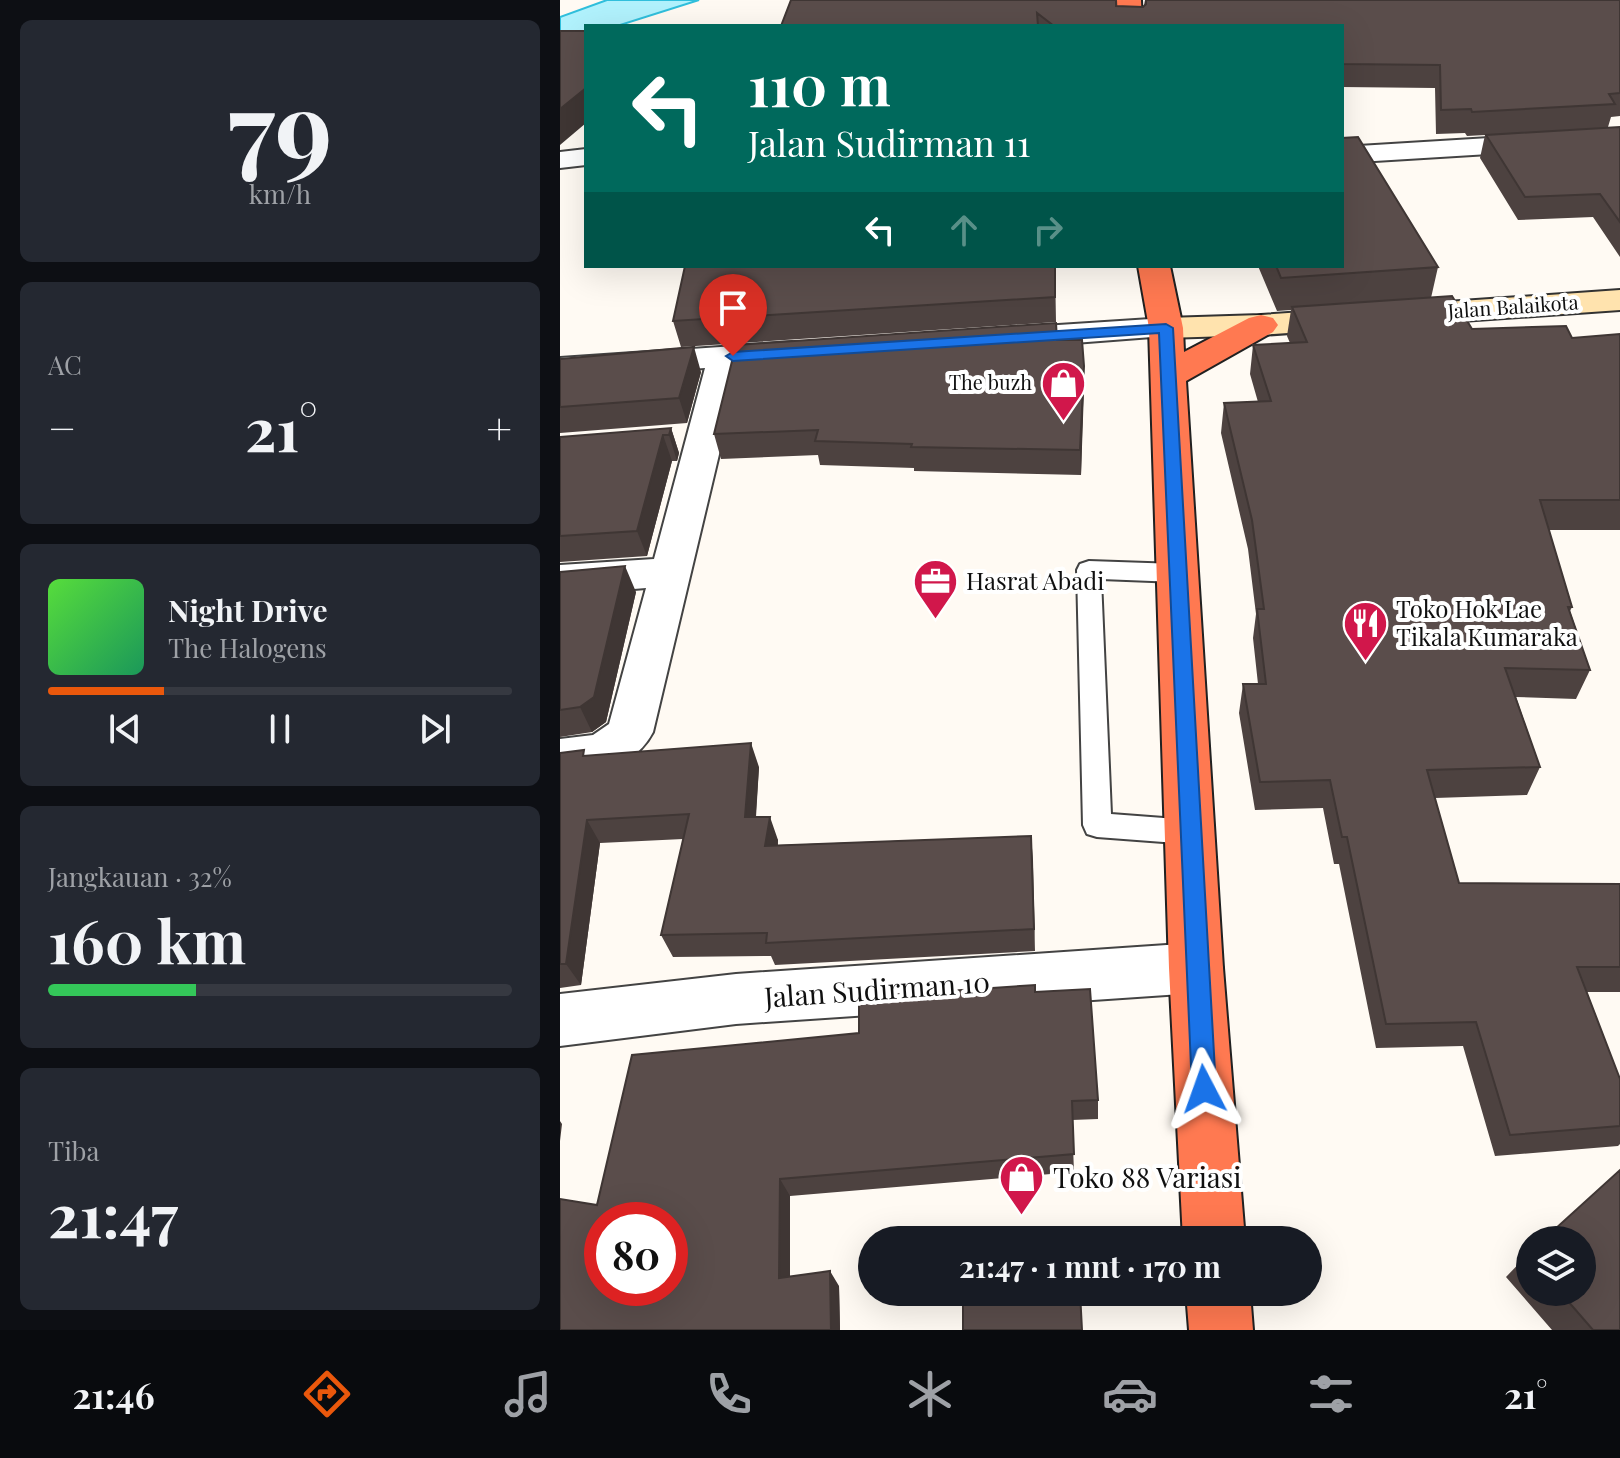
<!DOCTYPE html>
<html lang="id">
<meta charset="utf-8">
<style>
:root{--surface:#171b24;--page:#242831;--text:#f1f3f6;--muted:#9ea1a6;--line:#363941;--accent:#ea580c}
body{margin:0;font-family:"Playfair Display",serif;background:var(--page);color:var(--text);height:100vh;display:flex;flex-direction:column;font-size:30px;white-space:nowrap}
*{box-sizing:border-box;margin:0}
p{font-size:26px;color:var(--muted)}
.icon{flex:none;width:44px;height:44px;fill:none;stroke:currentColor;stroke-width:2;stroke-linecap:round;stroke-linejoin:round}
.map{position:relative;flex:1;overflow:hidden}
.details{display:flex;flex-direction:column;gap:20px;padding:20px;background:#0d0f14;width:560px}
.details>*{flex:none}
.banner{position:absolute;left:24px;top:24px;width:760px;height:244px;border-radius:0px;box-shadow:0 8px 32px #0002;background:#00695c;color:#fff;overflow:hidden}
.tools{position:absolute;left:956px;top:1226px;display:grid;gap:16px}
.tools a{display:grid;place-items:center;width:80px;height:80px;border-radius:50%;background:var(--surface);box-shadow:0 8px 32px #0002;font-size:40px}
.speed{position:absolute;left:24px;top:1202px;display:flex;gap:16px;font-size:40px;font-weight:700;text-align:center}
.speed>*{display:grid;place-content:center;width:104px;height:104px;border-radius:50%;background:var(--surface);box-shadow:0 8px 32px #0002;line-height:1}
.speed .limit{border:12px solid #d22;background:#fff;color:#111}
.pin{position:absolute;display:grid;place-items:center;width:68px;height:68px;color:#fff;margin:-82px -34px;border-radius:50% 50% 50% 0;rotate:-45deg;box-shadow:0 0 8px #0007}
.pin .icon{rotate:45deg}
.me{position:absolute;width:88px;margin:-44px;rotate:356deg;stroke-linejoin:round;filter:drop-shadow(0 0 6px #0008)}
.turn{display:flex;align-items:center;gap:28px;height:168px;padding:0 32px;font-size:36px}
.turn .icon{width:104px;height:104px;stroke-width:2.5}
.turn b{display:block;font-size:56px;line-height:68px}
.lanes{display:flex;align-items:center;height:76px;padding:0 32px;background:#0003;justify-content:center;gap:40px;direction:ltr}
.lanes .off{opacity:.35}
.big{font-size:60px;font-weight:700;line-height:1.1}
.details .widget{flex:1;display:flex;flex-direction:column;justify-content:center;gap:12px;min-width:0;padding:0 28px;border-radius:12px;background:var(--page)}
.details .dial{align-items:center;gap:0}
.dial b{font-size:104px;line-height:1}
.song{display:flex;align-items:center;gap:24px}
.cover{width:96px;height:96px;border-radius:12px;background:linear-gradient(135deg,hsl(110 70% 55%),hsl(150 70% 35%))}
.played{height:8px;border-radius:4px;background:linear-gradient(90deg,var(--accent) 25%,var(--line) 25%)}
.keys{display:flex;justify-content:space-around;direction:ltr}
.heat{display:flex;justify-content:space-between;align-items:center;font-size:44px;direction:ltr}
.charge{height:12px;border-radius:6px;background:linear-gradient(90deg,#34c759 32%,var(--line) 0)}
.trip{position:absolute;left:298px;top:1226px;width:464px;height:80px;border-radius:40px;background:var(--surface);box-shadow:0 8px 32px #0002;font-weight:700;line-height:80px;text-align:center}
.menu{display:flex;height:128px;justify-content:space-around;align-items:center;background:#090b0e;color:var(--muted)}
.menu .icon{width:56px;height:56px}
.menu .on{color:var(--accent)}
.menu b{font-size:36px;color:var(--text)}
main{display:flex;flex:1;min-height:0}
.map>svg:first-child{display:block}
.water{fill:#b1f2fd;stroke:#30bfdc;stroke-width:2}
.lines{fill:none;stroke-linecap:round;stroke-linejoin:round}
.lane-casing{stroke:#434343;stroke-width:4}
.street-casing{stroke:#434343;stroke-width:4}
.secondary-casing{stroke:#323232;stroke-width:4}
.highway-casing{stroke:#212121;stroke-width:4}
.lane{fill:#fff;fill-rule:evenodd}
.street{fill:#fff;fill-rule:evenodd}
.secondary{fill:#ffe3ae;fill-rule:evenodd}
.highway{fill:#ff7951;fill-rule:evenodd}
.wall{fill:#4d4240}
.shaded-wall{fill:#3f3634}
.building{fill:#5a4d4b;stroke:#3f3634;stroke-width:2;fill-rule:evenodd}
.route{fill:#1a73e8;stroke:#114b97;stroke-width:2}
.labels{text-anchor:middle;stroke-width:8;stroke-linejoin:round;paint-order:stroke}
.far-street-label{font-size:20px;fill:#101010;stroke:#fff}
.far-poi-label{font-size:20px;fill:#101010;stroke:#fff;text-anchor:end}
.poi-label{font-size:24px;fill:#101010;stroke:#fff;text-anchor:start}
.near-street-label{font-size:28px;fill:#101010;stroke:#fff}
.near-poi-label{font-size:28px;fill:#101010;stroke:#fff;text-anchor:start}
</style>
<main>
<section class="details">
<div class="widget dial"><b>79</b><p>km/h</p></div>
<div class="widget"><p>AC</p>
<div class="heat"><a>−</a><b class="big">21°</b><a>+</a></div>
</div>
<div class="widget">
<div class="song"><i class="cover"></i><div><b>Night Drive</b><p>The Halogens</p></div></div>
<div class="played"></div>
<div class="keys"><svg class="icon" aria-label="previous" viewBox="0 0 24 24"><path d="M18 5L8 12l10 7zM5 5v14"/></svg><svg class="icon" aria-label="pause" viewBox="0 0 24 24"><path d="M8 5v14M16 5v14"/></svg><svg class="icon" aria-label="next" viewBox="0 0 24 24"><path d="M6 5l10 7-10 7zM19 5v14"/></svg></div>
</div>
<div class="widget"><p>Jangkauan · 32%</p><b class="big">160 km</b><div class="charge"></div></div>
<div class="widget"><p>Tiba</p><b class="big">21:47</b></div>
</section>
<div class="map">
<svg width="1060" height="1330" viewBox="0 0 1060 1330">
<rect width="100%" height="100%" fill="#fffaf3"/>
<path class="water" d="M 47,0 L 139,0 L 57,26 L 26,26 L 26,36 L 0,44 L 0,17 Z"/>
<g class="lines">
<defs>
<path id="lane" d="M 529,561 L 617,564 L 626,567 L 629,573 L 626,579 L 617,582 L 541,579 L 551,814 L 630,820 L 640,823 L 645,832 L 640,841 L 630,844 L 537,837 L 527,834 L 523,825 L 517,570 L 520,564 Z"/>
<path id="street" d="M 1060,130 L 1060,146 L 782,163 L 782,147 Z
M 26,149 L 26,165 L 0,168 L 0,152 Z
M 606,318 L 618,321 L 623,328 L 618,335 L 436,349 L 424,346 L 419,339 L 424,332 L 436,329 Z
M 232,342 L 244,345 L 249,352 L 244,359 L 180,366 L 93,732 C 75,767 37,774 0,777 L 0,739 L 33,735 L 49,724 L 86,588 L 0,595 L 0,565 L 94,559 L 145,368 L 0,378 L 0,358 Z
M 636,943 L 655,951 L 663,968 L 655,985 L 636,993 L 176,1024 L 0,1046 L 0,994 L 176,974 Z"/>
<path id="secondary" d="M 1060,290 L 1060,310 L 701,335 L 606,338 L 594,335 L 589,328 L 594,321 L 606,318 L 701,315 Z"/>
<path id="highway" d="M 557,0 L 581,0 L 582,26 L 558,26 Z
M 578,266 L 610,266 L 623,328 L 624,352 L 689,318 L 701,315 L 713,318 L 718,325 L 713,332 L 626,381 L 663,968 L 685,1240 L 623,1240 L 609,968 L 589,328 Z
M 626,1292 L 690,1292 L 693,1330 L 629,1330 Z"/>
</defs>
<use href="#lane" class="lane-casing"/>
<use href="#street" class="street-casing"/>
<use href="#secondary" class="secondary-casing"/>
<use href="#highway" class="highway-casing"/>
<use href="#lane" class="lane"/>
<use href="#street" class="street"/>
<use href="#secondary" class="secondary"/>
<use href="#highway" class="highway"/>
</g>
<path class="wall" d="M 585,0 L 1060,0 L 1060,116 L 1051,117 L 1048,127 L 1060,127 L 1060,257 L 1033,217 L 958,220 L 920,158 L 925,135 L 907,136 L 905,133 L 876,134 L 875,88 L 782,87 L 782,26 L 221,26 L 556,6 L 583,7 L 584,5 Z
M 495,266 L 496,322 L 121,347 L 113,321 Z
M 698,266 L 878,267 L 871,298 L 912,329 L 1012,338 L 1060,334 L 1060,530 L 988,530 L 1012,607 L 1010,611 L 1030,670 L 1016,699 L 956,697 L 980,767 L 967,795 L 875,798 L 899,883 L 1060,884 L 1060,992 L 1027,992 L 1060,1079 L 1060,1144 L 1058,1146 L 935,1156 L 903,1046 L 816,1048 L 779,864 L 774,864 L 763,808 L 695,810 L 679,713 L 683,684 L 698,684 L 693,638 L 696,614 L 688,549 L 661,433 L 664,403 L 698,402 L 690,374 L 693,345 L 730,343 L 727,336 L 731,310 L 717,311 Z
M 497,340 L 524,366 L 521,475 L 354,471 L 354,468 L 260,465 L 258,455 L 161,459 L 154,434 Z
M 0,359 L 141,372 L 127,423 L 0,433 Z
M 111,428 L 119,453 L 117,461 L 112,461 L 87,556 L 0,562 L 0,437 Z
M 0,572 L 76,592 L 46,722 L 32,732 L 0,737 Z
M 0,753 L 27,756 L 199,767 L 196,817 L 218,840 L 218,845 L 471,836 L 475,951 L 215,965 L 211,956 L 113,957 L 101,935 L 123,839 L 40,843 L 21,985 L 0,988 Z
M 476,992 L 538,1100 L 538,1119 L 512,1120 L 514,1172 L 230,1196 L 230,1276 L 279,1286 L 280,1330 L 37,1205 L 299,1033 Z
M 970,1252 L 970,1292 L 1022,1292 L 1060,1330 L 992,1330 L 946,1277 Z"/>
<path class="shaded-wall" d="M 26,88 L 26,123 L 0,145 L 0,109 Z
M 134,347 L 141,372 L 127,423 L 119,398 Z
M 524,366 L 524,390 L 521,475 L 520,450 Z
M 111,428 L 119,453 L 117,461 L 109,435 Z
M 103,435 L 112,461 L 87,556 L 77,531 Z
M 65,566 L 76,592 L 46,722 L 32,732 L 20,707 Z
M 191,743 L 199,767 L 194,840 L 185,817 Z
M 210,817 L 218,840 L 213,869 L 205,846 Z
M 27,820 L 40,843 L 21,985 L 6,964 Z
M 471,836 L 473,860 L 475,951 L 474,929 Z
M 0,1121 L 2,1124 L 0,1141 Z
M 220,1179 L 230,1196 L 230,1293 L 219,1278 Z
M 270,1271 L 279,1286 L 280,1330 L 271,1330 Z"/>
<path class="building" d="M 231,0 L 556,0 L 556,6 L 583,7 L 586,4 L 586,0 L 1060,0 L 1060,93 L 1049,94 L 1055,104 L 912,112 L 911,109 L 881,110 L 880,65 L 782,64 L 782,26 L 494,26 L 477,13 L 478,26 L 221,26 Z
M 0,31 L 26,31 L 26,88 L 0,109 Z
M 1060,127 L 1060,222 L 1040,194 L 965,197 L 926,135 Z
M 798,137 L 878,267 L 721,278 L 716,266 L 782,266 L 782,138 Z
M 125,266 L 495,266 L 495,297 L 113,321 Z
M 892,296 L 912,329 L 1006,326 L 1012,338 L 1060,334 L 1060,500 L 980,500 L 1012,607 L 1008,607 L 1030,670 L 945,668 L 980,767 L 867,770 L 899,883 L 1060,884 L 1060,967 L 1017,967 L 1060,1079 L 1060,1126 L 950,1135 L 916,1022 L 826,1024 L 787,837 L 782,837 L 770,780 L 700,782 L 683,684 L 706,684 L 697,609 L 704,609 L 692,520 L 664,403 L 711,401 L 693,345 L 747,342 L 732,307 Z
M 496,323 L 497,340 L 522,340 L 524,366 L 520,450 L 351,447 L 352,444 L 255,441 L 258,430 L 154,434 L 176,345 Z
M 134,347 L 119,398 L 0,407 L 0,359 Z
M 111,428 L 109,435 L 103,435 L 77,531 L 0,536 L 0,437 Z
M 65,566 L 34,697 L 20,707 L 0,710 L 0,572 Z
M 191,743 L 185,817 L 210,817 L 205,846 L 471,836 L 474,929 L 206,943 L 207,933 L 101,935 L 129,814 L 27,820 L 6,964 L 0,964 L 0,753 L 24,750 L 23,756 Z
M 475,985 L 475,992 L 530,989 L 538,1100 L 512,1101 L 514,1154 L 220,1179 L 219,1278 L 270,1271 L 271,1330 L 0,1330 L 0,1199 L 37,1205 L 72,1055 L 299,1033 L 299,997 ZM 42,1220 L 110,1220 L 110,1288 L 42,1288 Z
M 1060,1170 L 1060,1330 L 1033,1330 L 1000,1292 L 1022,1292 L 1022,1240 L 983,1240 Z
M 517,1233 L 518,1240 L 472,1240 Z
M 403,1292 L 520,1292 L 522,1330 L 403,1330 Z"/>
<path class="route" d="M 606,324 L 613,328 L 656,1089 L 652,1097 L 644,1101 L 636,1097 L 632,1089 L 599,333 L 173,361 L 166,356 L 173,352 Z"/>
<defs>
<symbol id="shop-pin" viewBox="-11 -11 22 30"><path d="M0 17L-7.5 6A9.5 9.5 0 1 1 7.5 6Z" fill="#d1174b" stroke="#fff"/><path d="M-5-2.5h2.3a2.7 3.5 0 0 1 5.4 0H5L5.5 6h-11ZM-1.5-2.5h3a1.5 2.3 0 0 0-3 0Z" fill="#fff"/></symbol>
<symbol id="office-pin" viewBox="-11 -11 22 30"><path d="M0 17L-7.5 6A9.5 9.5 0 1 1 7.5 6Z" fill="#d1174b" stroke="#fff"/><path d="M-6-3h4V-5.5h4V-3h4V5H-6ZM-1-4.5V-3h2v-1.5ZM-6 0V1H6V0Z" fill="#fff"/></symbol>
<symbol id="restaurant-pin" viewBox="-11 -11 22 30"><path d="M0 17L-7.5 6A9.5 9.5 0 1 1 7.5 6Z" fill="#d1174b" stroke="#fff"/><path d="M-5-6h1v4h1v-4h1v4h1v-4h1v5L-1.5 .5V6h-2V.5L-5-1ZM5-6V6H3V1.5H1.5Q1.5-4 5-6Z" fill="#fff"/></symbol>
</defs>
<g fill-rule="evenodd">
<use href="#shop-pin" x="478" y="358" width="51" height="69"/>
<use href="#office-pin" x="350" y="556" width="51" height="69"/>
<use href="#restaurant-pin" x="780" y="598" width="51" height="69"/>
<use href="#shop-pin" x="436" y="1152" width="51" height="69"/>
</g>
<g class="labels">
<g class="far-street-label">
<text transform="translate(953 307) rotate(-4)" y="7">Jalan Balaikota</text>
</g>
<g class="far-poi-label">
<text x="472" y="390">The buzh</text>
</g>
<g class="poi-label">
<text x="406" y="590">Hasrat Abadi</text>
<text x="836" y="618">Toko Hok Lae<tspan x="836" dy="28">Tikala Kumaraka</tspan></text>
</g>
<g class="near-street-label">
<text transform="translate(317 990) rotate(-4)" y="10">Jalan Sudirman 10</text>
</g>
<g class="near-poi-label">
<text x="493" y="1188">Toko 88 Variasi</text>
</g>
</g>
</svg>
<div class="tools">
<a><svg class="icon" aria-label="layers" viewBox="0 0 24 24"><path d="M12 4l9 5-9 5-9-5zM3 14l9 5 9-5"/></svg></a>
</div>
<div class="speed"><div class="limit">80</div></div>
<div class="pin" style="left:173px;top:356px;background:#d93025"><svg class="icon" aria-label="arrive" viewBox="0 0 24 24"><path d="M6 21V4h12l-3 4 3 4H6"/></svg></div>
<svg class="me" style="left:644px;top:1089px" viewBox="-20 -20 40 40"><path d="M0-17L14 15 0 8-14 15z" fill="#1a73e8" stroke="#fff" stroke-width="4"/></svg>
<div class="trip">21:47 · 1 mnt · 170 m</div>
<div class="banner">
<div class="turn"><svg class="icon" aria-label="left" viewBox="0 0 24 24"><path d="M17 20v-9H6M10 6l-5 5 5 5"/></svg><div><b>110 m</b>Jalan Sudirman 11</div></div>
<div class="lanes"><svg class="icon" aria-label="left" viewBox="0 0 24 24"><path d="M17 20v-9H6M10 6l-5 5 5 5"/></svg><svg class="icon off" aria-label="ahead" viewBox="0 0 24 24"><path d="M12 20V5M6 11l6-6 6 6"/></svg><svg class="icon off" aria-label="right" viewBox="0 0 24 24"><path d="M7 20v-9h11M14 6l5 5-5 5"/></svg></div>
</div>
</div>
</main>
<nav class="menu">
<b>21:46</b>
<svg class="icon on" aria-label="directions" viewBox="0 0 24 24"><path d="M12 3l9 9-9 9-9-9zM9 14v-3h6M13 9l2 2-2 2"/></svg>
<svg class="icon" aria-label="music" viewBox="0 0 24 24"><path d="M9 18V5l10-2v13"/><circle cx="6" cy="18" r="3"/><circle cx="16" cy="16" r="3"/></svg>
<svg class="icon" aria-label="phone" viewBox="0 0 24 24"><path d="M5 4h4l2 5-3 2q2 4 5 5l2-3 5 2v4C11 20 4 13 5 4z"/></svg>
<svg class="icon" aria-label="climate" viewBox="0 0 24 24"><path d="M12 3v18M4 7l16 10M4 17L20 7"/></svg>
<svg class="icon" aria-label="car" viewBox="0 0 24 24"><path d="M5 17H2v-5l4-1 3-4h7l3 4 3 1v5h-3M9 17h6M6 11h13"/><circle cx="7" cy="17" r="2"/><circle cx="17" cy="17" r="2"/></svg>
<svg class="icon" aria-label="filters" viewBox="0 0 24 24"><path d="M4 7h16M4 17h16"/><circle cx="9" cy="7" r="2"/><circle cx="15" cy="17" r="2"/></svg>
<b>21°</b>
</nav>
